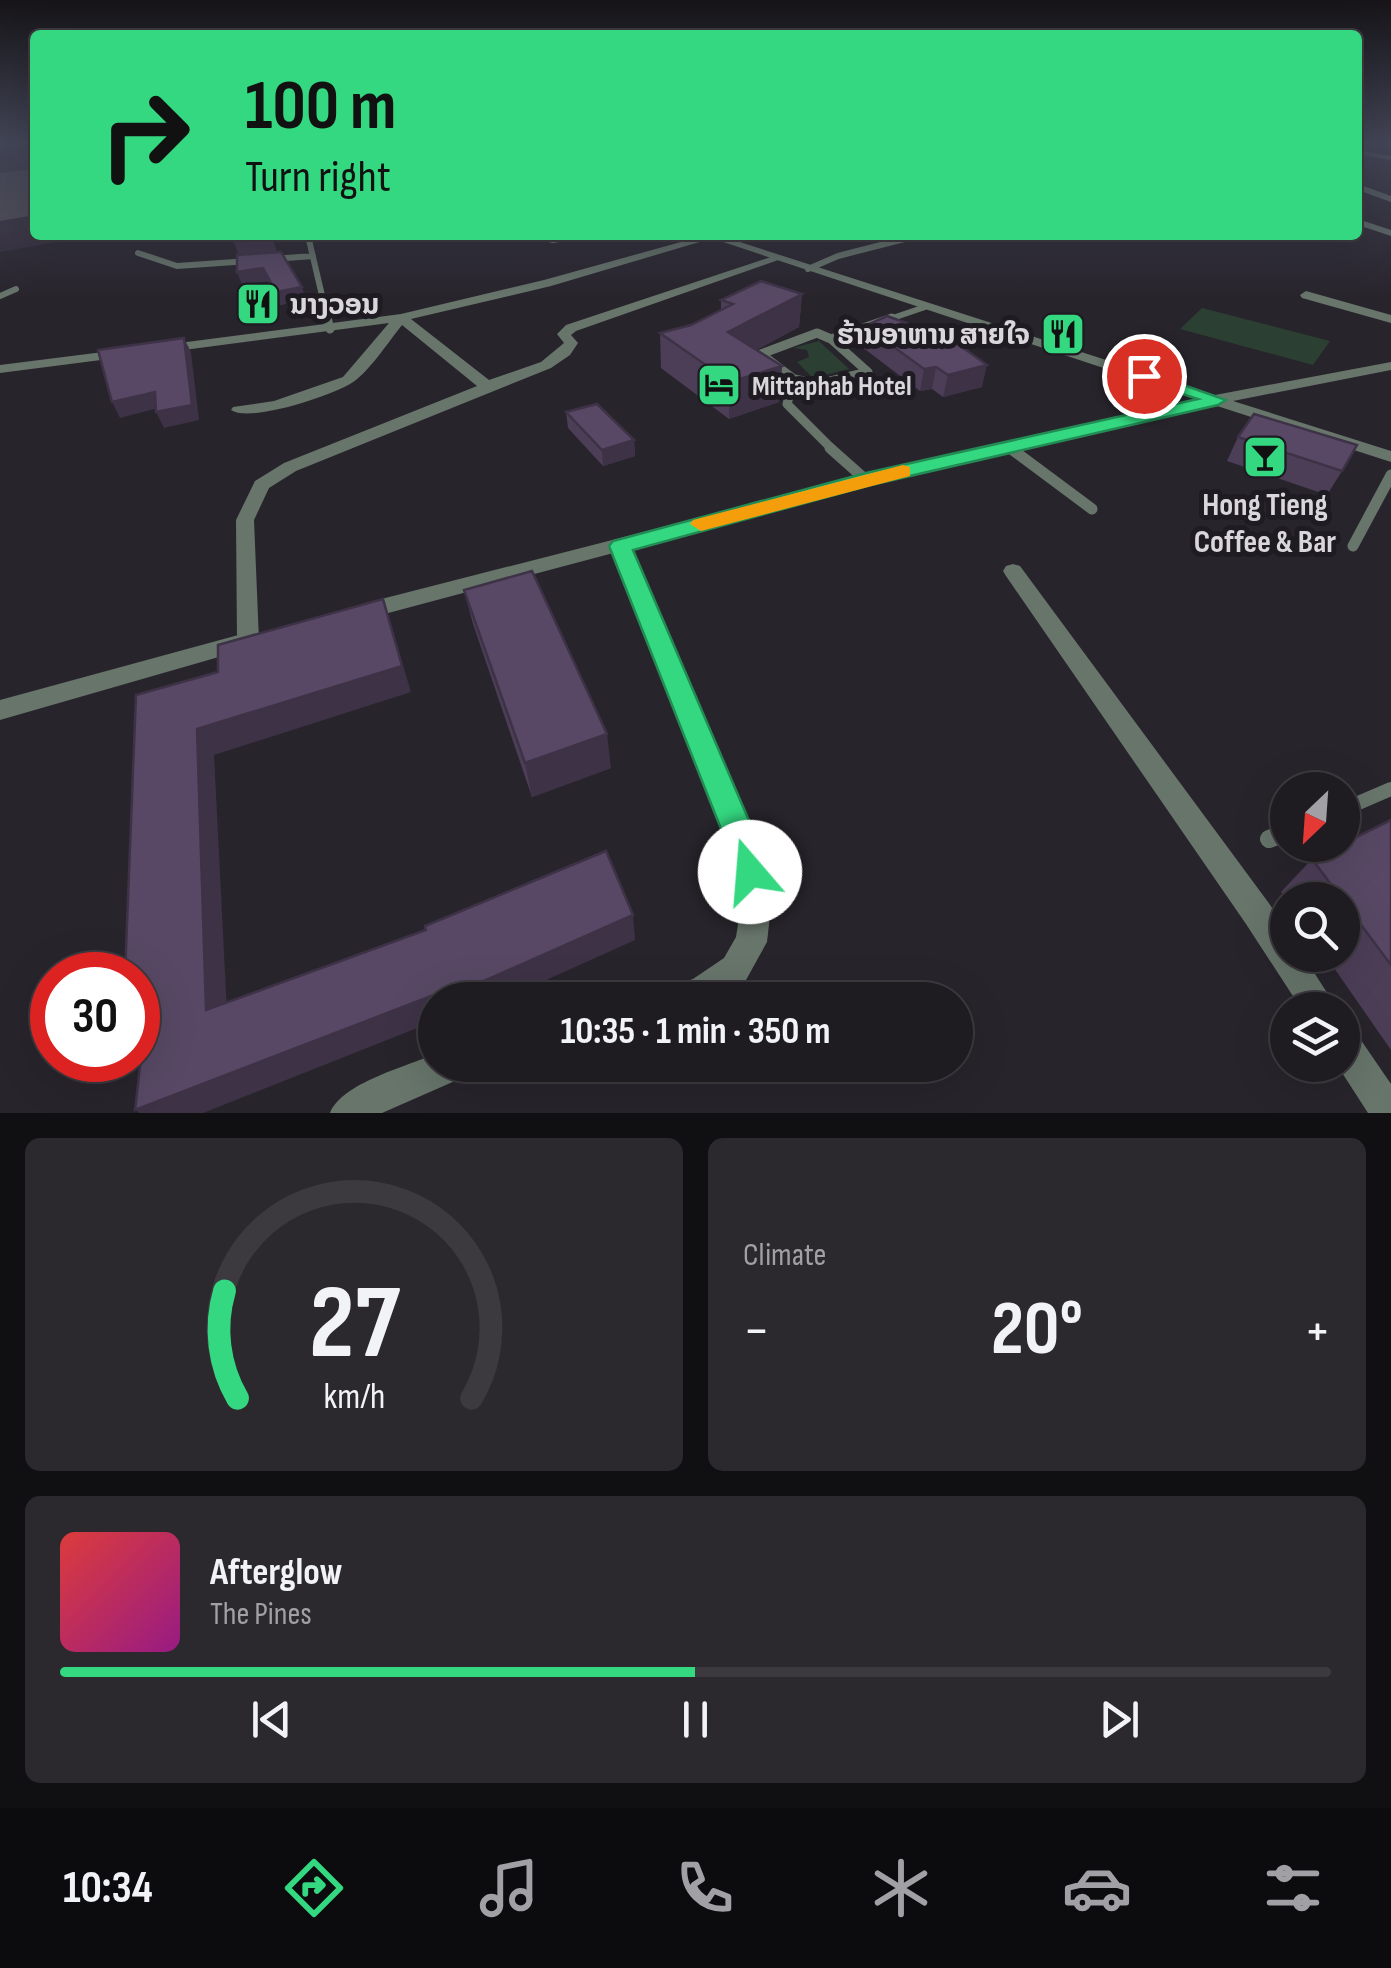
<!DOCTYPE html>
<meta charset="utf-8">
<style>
:root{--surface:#1e1b21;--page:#2b282e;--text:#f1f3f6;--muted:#a1a1a5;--line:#3c393f;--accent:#34d881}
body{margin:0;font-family:"Sofia Sans Condensed","Noto Sans Lao",sans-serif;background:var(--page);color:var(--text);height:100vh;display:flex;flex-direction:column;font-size:38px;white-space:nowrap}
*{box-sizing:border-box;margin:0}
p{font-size:32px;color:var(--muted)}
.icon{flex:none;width:55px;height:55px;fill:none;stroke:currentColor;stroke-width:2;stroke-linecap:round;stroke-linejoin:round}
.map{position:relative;height:1113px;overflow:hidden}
.side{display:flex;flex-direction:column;gap:25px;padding:25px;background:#100f12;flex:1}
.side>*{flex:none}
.guide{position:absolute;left:30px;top:30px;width:1332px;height:210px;border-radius:10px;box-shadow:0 10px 40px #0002,0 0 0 2px var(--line);background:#34d881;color:#111;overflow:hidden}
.needle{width:65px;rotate:205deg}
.tools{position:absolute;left:1270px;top:772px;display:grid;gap:20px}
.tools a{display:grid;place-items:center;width:90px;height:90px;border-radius:50%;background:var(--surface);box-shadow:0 10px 40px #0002,0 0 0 2px var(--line);font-size:50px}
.speed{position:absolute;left:30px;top:952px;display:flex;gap:20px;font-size:50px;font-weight:700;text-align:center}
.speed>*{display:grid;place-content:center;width:130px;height:130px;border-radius:50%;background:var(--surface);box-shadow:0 10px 40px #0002,0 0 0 2px var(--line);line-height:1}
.speed .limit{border:15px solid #d22;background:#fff;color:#111}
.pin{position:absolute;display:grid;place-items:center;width:85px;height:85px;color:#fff;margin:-42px;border:5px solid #fff;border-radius:50%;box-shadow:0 2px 10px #0007}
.me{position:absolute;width:110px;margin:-55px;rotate:342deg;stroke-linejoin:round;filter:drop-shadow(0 0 8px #0008)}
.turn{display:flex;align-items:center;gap:35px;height:210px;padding:0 50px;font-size:45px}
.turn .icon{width:130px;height:130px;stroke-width:2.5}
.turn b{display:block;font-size:70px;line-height:85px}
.big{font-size:75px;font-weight:700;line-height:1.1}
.side .widget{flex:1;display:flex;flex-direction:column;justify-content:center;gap:15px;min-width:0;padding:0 35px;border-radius:15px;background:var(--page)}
.side .dial{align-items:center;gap:0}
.dial svg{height:260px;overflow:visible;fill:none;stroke:var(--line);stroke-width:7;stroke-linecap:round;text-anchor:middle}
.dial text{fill:var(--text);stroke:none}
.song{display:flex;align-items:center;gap:30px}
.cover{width:120px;height:120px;border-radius:15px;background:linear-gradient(135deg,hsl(0 70% 55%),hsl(310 70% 35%))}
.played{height:10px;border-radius:5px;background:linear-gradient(90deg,var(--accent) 50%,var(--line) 50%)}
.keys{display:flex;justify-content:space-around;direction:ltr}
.heat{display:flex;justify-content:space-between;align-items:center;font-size:55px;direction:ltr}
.side .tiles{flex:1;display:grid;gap:25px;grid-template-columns:1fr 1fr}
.widget:last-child{grid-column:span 2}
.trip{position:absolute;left:418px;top:982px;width:555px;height:100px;border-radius:50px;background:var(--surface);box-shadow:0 10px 40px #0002,0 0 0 2px var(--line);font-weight:700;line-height:100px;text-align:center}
.tab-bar{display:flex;height:160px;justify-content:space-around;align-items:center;background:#0c0b0d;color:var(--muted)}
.tab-bar .icon{width:70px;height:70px}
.tab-bar .on{color:var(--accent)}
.tab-bar b{font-size:45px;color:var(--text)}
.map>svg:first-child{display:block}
.built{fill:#342c3a}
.green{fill:#2b3f32}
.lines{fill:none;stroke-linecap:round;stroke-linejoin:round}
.runway{fill:#545057;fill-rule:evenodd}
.service-far4{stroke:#67756b;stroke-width:6}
.service-far3{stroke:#67756b;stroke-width:9}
.service-far2{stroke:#67756b;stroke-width:11}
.service-far1{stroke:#67756b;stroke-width:14}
.service{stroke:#67756b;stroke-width:18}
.minor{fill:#67756b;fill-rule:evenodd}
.tertiary{fill:#67756b;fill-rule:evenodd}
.wall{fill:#4c3e57}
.shaded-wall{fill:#3e3247}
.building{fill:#584865;stroke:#3e3247;stroke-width:2.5}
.route{fill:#34d881;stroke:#228c54;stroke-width:2.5}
.slow{fill:#f59e0b}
.labels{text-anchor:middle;stroke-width:10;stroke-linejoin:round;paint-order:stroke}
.far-poi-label{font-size:28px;font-weight:bold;fill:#dad7dc;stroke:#1f1b22;text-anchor:start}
.poi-label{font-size:32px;font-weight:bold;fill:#dad7dc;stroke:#1f1b22}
</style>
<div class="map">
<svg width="1391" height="1113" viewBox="0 0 1391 1113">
<rect width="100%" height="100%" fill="#28242c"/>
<path class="built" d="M 0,142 L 35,142 L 35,235 L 96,235 L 0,252 Z"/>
<path class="green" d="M 1202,308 L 1330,341 L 1313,365 L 1180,329 Z
M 819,341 L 849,369 L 813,378 L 797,362 L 809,357 L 807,350 L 793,348 Z"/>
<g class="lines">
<path class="runway" d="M 35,169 L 35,215 L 0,221 L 0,173 Z"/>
<path class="service-far4" d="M 302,235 L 309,240 L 328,321
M 534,235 L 553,240 L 582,235
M 138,253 L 177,266 L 249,261
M 272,259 L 313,256
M 808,269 L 838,256 L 920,235
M 0,296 L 16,289
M 884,321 L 925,307"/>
<path class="service-far3" d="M 327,318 L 330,329
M 794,379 L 818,384 L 868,372 L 831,339
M 1009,447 L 1013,450
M 833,450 L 787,404 L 794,379 L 761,354 L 817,333 L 831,339 L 892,318"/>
<path class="service-far2" d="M 830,448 L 866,480
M 1010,448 L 1092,509
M 1353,546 L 1391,475"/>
<path class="service-far1" d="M 1342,810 L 1391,789
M 1282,834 L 1288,832"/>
<path class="service" d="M 1269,839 L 1288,832"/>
<path class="minor" d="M 1358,150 L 1391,156 L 1391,160 L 1358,154 Z
M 1358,184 L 1391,196 L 1391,202 L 1358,190 Z
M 1358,219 L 1391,230 L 1391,236 L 1358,225 Z
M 706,235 L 723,235 L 551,286 L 411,319 L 489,380 L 541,362 L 564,343 L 557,334 L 566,325 L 771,257 L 781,259 L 576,331 L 571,335 L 578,343 L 570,355 L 551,368 L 296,471 L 269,488 L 254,520 L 259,641 L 256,647 L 240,647 L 237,641 L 236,520 L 255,481 L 284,463 L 477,386 L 402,325 C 389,341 367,375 350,384 C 330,396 250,423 231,410 L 233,407 L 274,401 L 343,377 L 389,323 L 161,353 L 154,349 L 156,346 L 401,314 L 544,280 Z
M 1306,291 L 1391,315 L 1391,323 L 1302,298 L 1300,295 Z
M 127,349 L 132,350 L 132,356 L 0,373 L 0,365 Z
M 620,540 L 630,546 L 757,845 L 772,898 L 767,942 L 746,980 L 720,1000 L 660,1000 L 665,988 L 693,979 L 724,958 L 736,937 L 742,898 L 729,845 L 610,546 Z
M 1013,564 L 1020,566 L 1268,902 L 1288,931 L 1288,955 L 1303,955 L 1338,1010 L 1302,1010 L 1246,924 L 1006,576 L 1003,571 L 1006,566 Z
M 1342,1025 L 1354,1030 L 1391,1084 L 1391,1113 L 1368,1113 L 1337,1065 L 1342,1065 Z
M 435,1054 L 435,1065 L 470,1065 L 464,1077 L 382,1113 L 330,1113 C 342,1083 405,1067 435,1054 Z"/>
<path class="tertiary" d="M 702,235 L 718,235 L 1215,395 L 1391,362 L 1391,370 L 1233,401 L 1391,451 L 1391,462 L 1214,405 L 869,485 L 362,620 L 354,617 L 351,612 L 354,607 L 362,604 L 866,475 L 1197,399 Z
M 242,634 L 250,636 L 253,642 L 250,648 L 0,720 L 0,700 Z"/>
</g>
<path class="wall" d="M 281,252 L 306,300 L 280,305 L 268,281 L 242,285 Z
M 802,294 L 799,327 L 756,350 L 782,366 L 779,402 L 729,419 L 661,368 L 660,333 L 691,325 L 721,311 L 721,300 Z
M 865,326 L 982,387 L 943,397 L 932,389 L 920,391 L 862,347 Z
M 566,412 L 634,440 L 635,456 L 603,466 L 568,428 Z
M 1238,437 L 1342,471 L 1327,495 L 1227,461 Z
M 464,590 L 611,768 L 532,797 L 473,624 Z
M 1391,820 L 1391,1050 L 1325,955 L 1342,955 L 1342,900 L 1288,901 L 1281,892 L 1312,859 Z"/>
<path class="shaded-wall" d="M 273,239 L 277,252 L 238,254 L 234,242 Z
M 263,268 L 268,281 L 242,285 L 237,272 Z
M 302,287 L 306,300 L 280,305 L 276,292 Z
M 802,294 L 799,327 L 727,366 L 728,332 Z
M 184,338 L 191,352 L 199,420 L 164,428 L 156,412 Z
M 987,365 L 982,387 L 943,397 L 948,375 Z
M 782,366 L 779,402 L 729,419 L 730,382 Z
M 936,367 L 932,389 L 920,391 L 924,369 Z
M 155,392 L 162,407 L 120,418 L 112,402 Z
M 634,440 L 635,456 L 603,466 L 602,450 Z
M 383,599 L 411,692 L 214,755 L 228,1032 L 206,1010 L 197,729 Z
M 607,734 L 611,768 L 532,797 L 525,763 Z
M 633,915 L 635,940 L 502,1000 L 435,1000 L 435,1021 L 203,1113 L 140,1113 L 135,1110 Z
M 148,997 L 149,1029 L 138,1018 L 138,1001 Z"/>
<path class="building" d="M 230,235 L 270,235 L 273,239 L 234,242 Z
M 281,252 L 302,287 L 276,292 L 263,268 L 237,272 L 237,255 Z
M 761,281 L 802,294 L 728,332 L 782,366 L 730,382 L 660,333 L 691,325 L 733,304 L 721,300 Z
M 887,316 L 951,339 L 987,365 L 948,375 L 936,367 L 924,369 L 865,326 Z
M 184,338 L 192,405 L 156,412 L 155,392 L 112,402 L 98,350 Z
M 597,404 L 634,440 L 602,450 L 566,412 Z
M 1254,414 L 1357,445 L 1342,471 L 1238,437 Z
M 532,571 L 607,734 L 525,763 L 464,590 Z
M 383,599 L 402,666 L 197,729 L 206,1010 L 426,930 L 425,926 L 606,851 L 633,915 L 441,1000 L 439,993 L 135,1110 L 148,997 L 138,1001 L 138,975 L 125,975 L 136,695 L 218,672 L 218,645 Z
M 1391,820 L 1391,965 L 1312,859 Z"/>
<linearGradient id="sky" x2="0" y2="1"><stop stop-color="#161418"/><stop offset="0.48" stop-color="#424556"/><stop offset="1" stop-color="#424556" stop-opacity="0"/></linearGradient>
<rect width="1391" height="298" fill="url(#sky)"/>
<path class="route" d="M 1144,371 L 1226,400 L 1218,405 L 871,485 L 633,550 L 759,844 L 766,872 L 762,883 L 750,887 L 738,883 L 727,844 L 609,546 L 613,541 L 866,473 L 1198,399 L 1139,380 L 1136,376 Z"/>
<path class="slow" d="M 903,465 L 910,467 L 910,476 L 701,531 L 690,524 L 693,520 Z"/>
<defs>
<symbol id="restaurant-square" viewBox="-11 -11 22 22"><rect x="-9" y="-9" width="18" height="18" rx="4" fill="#34d881" stroke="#1f1b22"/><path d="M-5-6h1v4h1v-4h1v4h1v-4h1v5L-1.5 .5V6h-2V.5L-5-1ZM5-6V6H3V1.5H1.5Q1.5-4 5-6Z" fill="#111"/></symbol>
<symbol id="hotel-square" viewBox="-11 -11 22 22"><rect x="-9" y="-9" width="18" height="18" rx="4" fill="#34d881" stroke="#1f1b22"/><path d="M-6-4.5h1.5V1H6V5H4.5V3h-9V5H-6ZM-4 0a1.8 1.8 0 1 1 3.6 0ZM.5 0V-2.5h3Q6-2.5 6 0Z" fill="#111"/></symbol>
<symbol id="bar-square" viewBox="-11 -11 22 22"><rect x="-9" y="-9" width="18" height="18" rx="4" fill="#34d881" stroke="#1f1b22"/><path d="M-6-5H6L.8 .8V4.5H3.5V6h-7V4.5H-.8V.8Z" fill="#111"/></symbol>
</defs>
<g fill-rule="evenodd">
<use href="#restaurant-square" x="233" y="279" width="50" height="50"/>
<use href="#restaurant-square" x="1038" y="309" width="50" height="50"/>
<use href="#hotel-square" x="694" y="360" width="50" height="50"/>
<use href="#bar-square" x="1240" y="432" width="50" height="50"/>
</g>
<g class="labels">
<g class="far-poi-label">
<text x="290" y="314">ນາງວອນ</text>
<text x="1030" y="344" text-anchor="end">ຮ້ານອາຫານ ສາຍໃຈ</text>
<text x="752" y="395">Mittaphab Hotel</text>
</g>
<g class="poi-label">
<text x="1265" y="515">Hong Tieng<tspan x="1265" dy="37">Coffee &amp; Bar</tspan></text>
</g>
</g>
</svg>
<div class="tools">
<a><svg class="needle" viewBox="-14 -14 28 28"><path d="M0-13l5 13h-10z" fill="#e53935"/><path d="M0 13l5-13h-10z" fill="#a1a1a5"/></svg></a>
<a><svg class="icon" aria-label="search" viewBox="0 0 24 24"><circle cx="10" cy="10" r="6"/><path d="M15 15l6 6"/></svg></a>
<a><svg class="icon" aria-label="layers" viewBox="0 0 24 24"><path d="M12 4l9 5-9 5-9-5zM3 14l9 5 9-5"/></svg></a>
</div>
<div class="speed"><div class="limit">30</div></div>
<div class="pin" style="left:1144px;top:376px;background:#d93025"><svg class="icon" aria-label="arrive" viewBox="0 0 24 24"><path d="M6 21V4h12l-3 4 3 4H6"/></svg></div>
<svg class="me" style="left:750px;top:872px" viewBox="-20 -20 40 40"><circle r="19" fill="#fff"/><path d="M0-13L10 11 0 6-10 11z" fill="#34d881"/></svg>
<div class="trip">10:35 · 1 min · 350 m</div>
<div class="guide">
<div class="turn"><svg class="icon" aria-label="right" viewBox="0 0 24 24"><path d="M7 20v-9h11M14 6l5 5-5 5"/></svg><div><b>100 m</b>Turn right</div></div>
</div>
</div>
<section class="side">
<div class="tiles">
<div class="widget dial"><svg viewBox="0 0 100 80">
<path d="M14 69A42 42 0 1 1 86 69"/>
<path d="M14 69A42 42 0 0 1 10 36" stroke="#34d881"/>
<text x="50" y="56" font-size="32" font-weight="700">27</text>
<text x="50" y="72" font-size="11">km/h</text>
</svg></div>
<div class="widget"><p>Climate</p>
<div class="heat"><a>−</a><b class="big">20°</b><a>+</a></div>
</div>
<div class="widget">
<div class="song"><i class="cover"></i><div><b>Afterglow</b><p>The Pines</p></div></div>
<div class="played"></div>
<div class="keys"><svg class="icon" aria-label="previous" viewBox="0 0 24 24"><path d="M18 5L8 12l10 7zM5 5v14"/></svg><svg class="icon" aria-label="pause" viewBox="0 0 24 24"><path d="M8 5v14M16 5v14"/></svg><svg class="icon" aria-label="next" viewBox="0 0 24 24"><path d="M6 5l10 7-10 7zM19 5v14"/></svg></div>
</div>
</div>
</section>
<nav class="tab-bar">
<b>10:34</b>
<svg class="icon on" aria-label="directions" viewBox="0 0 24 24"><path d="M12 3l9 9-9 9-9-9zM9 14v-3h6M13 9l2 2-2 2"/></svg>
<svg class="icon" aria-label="music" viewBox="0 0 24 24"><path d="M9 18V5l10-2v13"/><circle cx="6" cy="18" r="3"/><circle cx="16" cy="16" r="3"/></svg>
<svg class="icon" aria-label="phone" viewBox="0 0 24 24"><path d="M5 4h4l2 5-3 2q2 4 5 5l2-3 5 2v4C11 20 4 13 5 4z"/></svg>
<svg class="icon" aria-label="climate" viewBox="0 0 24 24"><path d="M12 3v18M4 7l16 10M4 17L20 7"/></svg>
<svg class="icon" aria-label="car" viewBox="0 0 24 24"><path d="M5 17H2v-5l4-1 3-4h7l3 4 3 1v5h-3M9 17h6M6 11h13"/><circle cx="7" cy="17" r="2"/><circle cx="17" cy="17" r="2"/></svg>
<svg class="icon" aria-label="filters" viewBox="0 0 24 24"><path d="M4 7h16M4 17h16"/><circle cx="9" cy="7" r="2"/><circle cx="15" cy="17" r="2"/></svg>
</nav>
